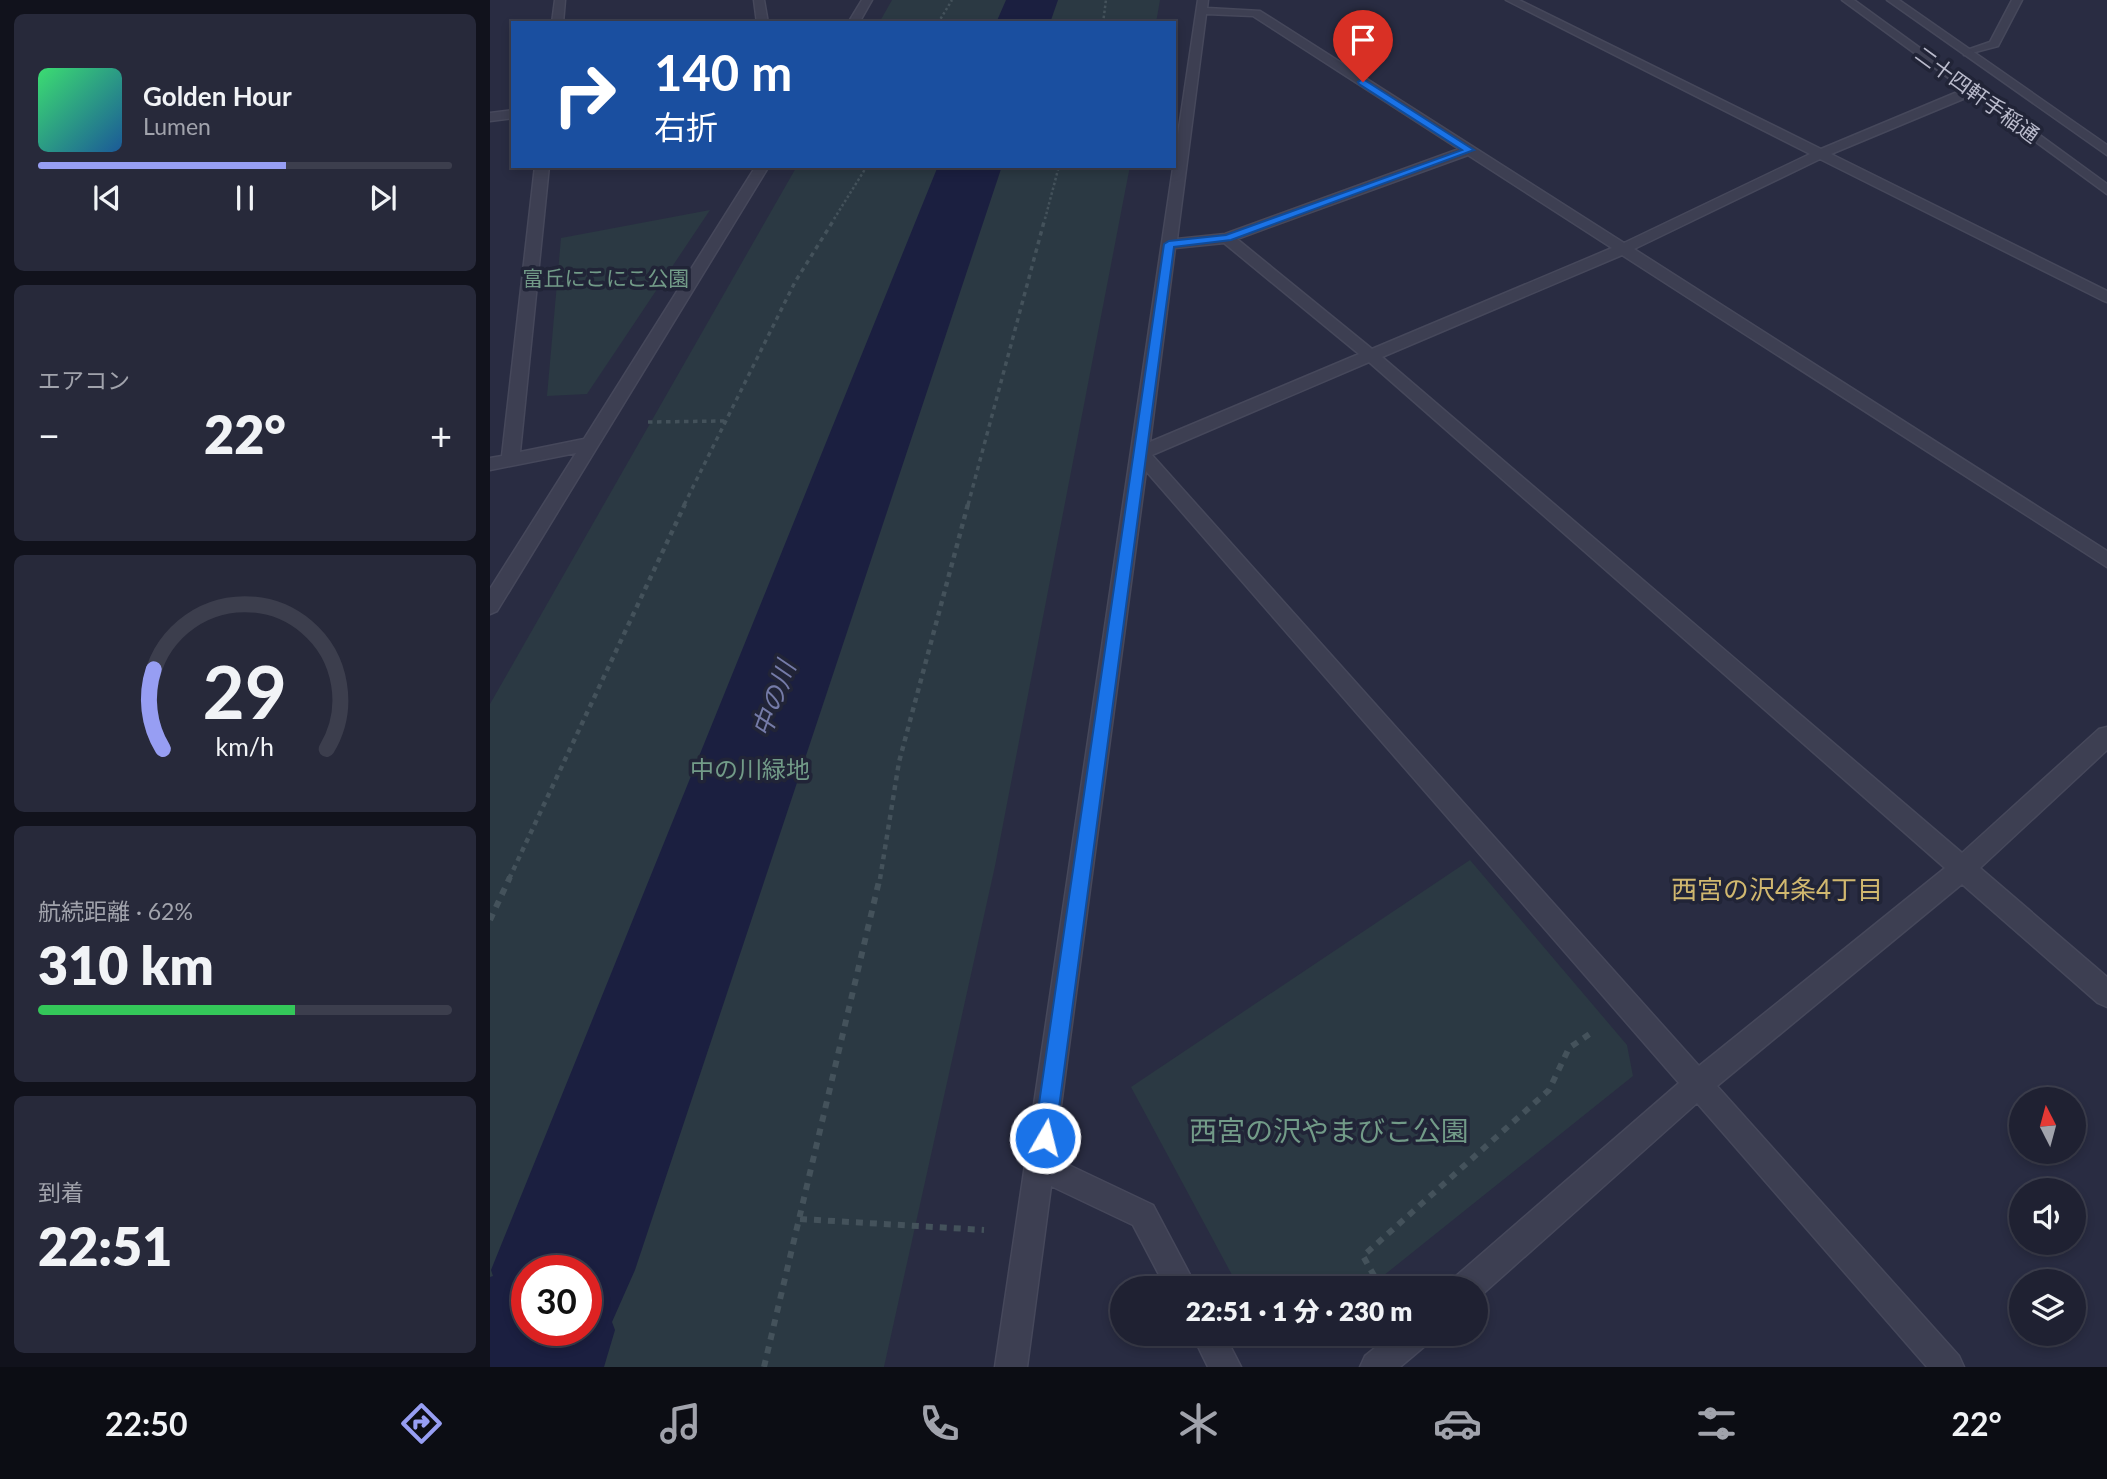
<!DOCTYPE html>
<html lang="ja">
<meta charset="utf-8">
<style>
:root{--surface:#1f2132;--page:#27293a;--text:#f1f3f6;--muted:#a1a3ac;--line:#3c3e4d;--accent:#979ef3}
body{margin:0;font-family:Lato,"Noto Sans JP",sans-serif;background:var(--page);color:var(--text);height:100vh;display:flex;flex-direction:column;font-size:26px;white-space:nowrap}
*{box-sizing:border-box;margin:0}
p{font-size:23px;color:var(--muted)}
.icon{flex:none;width:38px;height:38px;fill:none;stroke:currentColor;stroke-width:2;stroke-linecap:round;stroke-linejoin:round}
.map{position:relative;flex:1;overflow:hidden}
.details{display:flex;flex-direction:column;gap:14px;padding:14px;background:#11121c;width:490px}
.details>*{flex:none}
.top-card{position:absolute;left:21px;top:21px;width:665px;height:147px;border-radius:0px;box-shadow:0 4px 10px #0003,0 0 0 2px var(--line);background:#1a4fa0;color:#fff;overflow:hidden}
.needle{width:46px;rotate:354deg}
.fabs{position:absolute;left:1519px;top:1087px;display:grid;gap:14px}
.fabs a{display:grid;place-items:center;width:77px;height:77px;border-radius:50%;background:var(--surface);box-shadow:0 4px 10px #0003,0 0 0 2px var(--line);font-size:35px}
.speed{position:absolute;left:21px;top:1255px;display:flex;gap:14px;font-size:35px;font-weight:700;text-align:center}
.speed>*{display:grid;place-content:center;width:91px;height:91px;border-radius:50%;background:var(--surface);box-shadow:0 4px 10px #0003,0 0 0 2px var(--line);line-height:1}
.speed .limit{border:10px solid #d22;background:#fff;color:#111}
.pin{position:absolute;display:grid;place-items:center;width:60px;height:60px;color:#fff;margin:-72px -30px;border-radius:50% 50% 50% 0;rotate:-45deg;box-shadow:0 0 7px #0007}
.pin .icon{rotate:45deg}
.me{position:absolute;width:77px;margin:-38px;rotate:8deg;stroke-linejoin:round;filter:drop-shadow(0 0 5px #0008)}
.turn{display:flex;align-items:center;gap:24px;height:147px;padding:0 28px;font-size:32px}
.turn .icon{width:91px;height:91px;stroke-width:2.5}
.turn b{display:block;font-size:49px;line-height:60px}
.big{font-size:52px;font-weight:800;line-height:1.1}
.details .widget{flex:1;display:flex;flex-direction:column;justify-content:center;gap:10px;min-width:0;padding:0 24px;border-radius:10px;background:var(--page)}
.details .dial{align-items:center;gap:0}
.dial svg{height:182px;overflow:visible;fill:none;stroke:var(--line);stroke-width:7;stroke-linecap:round;text-anchor:middle}
.dial text{fill:var(--text);stroke:none}
.song{display:flex;align-items:center;gap:21px}
.cover{width:84px;height:84px;border-radius:10px;background:linear-gradient(135deg,hsl(140 70% 55%),hsl(210 70% 35%))}
.played{height:7px;border-radius:4px;background:linear-gradient(90deg,var(--accent) 60%,var(--line) 60%)}
.keys{display:flex;justify-content:space-around;direction:ltr}
.heat{display:flex;justify-content:space-between;align-items:center;font-size:38px;direction:ltr}
.charge{height:10px;border-radius:5px;background:linear-gradient(90deg,#34c759 62%,var(--line) 0)}
.trip{position:absolute;left:620px;top:1276px;width:378px;height:70px;border-radius:35px;background:var(--surface);box-shadow:0 4px 10px #0003,0 0 0 2px var(--line);font-weight:800;line-height:70px;text-align:center}
.tab-bar{display:flex;height:112px;justify-content:space-around;align-items:center;background:#0c0d14;color:var(--muted)}
.tab-bar .icon{width:49px;height:49px}
.tab-bar .current{color:var(--accent)}
.tab-bar b{font-size:32px;color:var(--text)}
main{display:flex;flex:1;min-height:0}
.map>svg:first-child{display:block}
.green{fill:#2b3943;fill-rule:evenodd}
.lines{fill:none;stroke-linecap:round;stroke-linejoin:round}
.river{fill:#1b1f40;fill-rule:evenodd}
.minor-casing{stroke:#46485b;stroke-width:3}
.tertiary-casing{stroke:#46485b;stroke-width:3}
.path-far3{stroke:#44525b;stroke-width:2.5;stroke-dasharray:2.5 2.5;stroke-linecap:butt}
.path-far2{stroke:#44525b;stroke-width:3.5;stroke-dasharray:4.5 4.5;stroke-linecap:butt}
.path-far1{stroke:#44525b;stroke-width:4.5;stroke-dasharray:5 5;stroke-linecap:butt}
.path{stroke:#44525b;stroke-width:6;stroke-dasharray:7 7;stroke-linecap:butt}
.minor{fill:#3d3f52;fill-rule:evenodd}
.tertiary{fill:#3d3f52;fill-rule:evenodd}
.route{fill:#1a73e8;stroke:#114b97;stroke-width:2}
.labels{text-anchor:middle;stroke-width:7;stroke-linejoin:round;paint-order:stroke}
.far-street-label{font-size:21px;fill:#babbcc;stroke:#212437}
.far-park-label{font-size:21px;fill:#729b88;stroke:#212437}
.park-label{font-size:24px;fill:#729b88;stroke:#212437}
.water-label{font-size:26px;font-style:italic;fill:#757ba8;stroke:#212437}
.neighbourhood-label{font-size:26px;fill:#d1b86f;stroke:#212437}
.near-park-label{font-size:28px;fill:#729b88;stroke:#212437}
</style>
<main>
<section class="details">
<div class="widget">
<div class="song"><i class="cover"></i><div><b>Golden Hour</b><p>Lumen</p></div></div>
<div class="played"></div>
<div class="keys"><svg class="icon" aria-label="previous" viewBox="0 0 24 24"><path d="M18 5L8 12l10 7zM5 5v14"/></svg><svg class="icon" aria-label="pause" viewBox="0 0 24 24"><path d="M8 5v14M16 5v14"/></svg><svg class="icon" aria-label="next" viewBox="0 0 24 24"><path d="M6 5l10 7-10 7zM19 5v14"/></svg></div>
</div>
<div class="widget"><p>エアコン</p>
<div class="heat"><a>−</a><b class="big">22°</b><a>+</a></div>
</div>
<div class="widget dial"><svg viewBox="0 0 100 80">
<path d="M14 69A42 42 0 1 1 86 69"/>
<path d="M14 69A42 42 0 0 1 10 34" stroke="#979ef3"/>
<text x="50" y="56" font-size="32" font-weight="700">29</text>
<text x="50" y="72" font-size="11">km/h</text>
</svg></div>
<div class="widget"><p>航続距離 · 62%</p><b class="big">310 km</b><div class="charge"></div></div>
<div class="widget"><p>到着</p><b class="big">22:51</b></div>
</section>
<div class="map">
<svg width="1617" height="1367" viewBox="0 0 1617 1367">
<rect width="100%" height="100%" fill="#292c42"/>
<path class="green" d="M 402,0 L 670,0 L 666,23 L 389,23 Z
M 307,166 L 640,166 L 505,866 L 394,1367 L 0,1367 L 0,704 ZM 37,1270 L 96,1270 L 96,1330 L 37,1330 Z
M 220,210 L 97,394 L 57,396 L 71,238 Z
M 980,860 L 1137,1045 L 1143,1076 L 878,1288 L 749,1288 L 641,1087 Z"/>
<g class="lines">
<path class="river" d="M 516,0 L 568,0 L 560,23 L 506,23 Z
M 448,166 L 512,166 L 145,1270 L 122,1322 L 125,1330 L 114,1367 L 0,1367 L 0,1277 L 3,1276 L 1,1270 ZM 37,1270 L 96,1270 L 96,1330 L 37,1330 Z"/>
<defs>
<path id="minor" d="M 65,0 L 75,0 L 73,23 L 62,23 Z
M 264,0 L 274,0 L 278,23 L 267,23 Z
M 372,0 L 382,0 L 369,23 L 358,23 Z
M 708,0 L 718,0 L 717,8 L 770,11 L 1134,243 L 1320,154 L 1016,0 L 1029,0 L 1331,149 L 1477,88 L 1485,88 L 1485,94 L 1341,154 L 1617,291 L 1617,302 L 1612,300 L 1330,159 L 1144,249 L 1617,551 L 1617,567 L 1132,255 L 892,357 L 1472,853 L 1609,729 L 1617,727 L 1617,750 L 1490,868 L 1617,977 L 1617,1007 L 1608,1003 L 1472,884 L 1227,1086 L 1469,1356 L 1474,1367 L 1437,1367 L 1207,1103 L 987,1299 L 985,1288 L 961,1288 L 965,1277 L 1189,1083 L 656,471 L 564,1158 L 663,1205 L 707,1288 L 676,1288 L 643,1225 L 561,1186 L 537,1367 L 505,1367 ZM 716,14 L 763,16 L 969,149 L 735,234 L 687,239 ZM 978,155 L 1122,248 L 882,349 L 747,239 ZM 734,243 L 869,354 L 660,442 L 685,248 ZM 879,362 L 1455,868 L 1209,1066 L 662,455 Z
M 1522,0 L 1532,0 L 1508,46 L 1474,55 L 1474,51 L 1500,42 Z
M 23,110 L 23,118 L 0,121 L 0,113 Z
M 45,166 L 59,166 L 30,452 L 94,439 L 266,166 L 279,166 L 7,611 L 0,614 L 0,589 L 86,453 L 0,470 L 0,458 L 12,456 Z
M 702,1334 L 734,1334 L 751,1367 L 718,1367 Z
M 902,1334 L 940,1334 L 936,1345 L 910,1367 L 870,1367 L 875,1356 Z"/>
<path id="tertiary" d="M 1352,0 L 1364,0 L 1617,184 L 1617,194 Z
M 1397,0 L 1409,0 L 1617,145 L 1617,155 Z"/>
</defs>
<use href="#minor" class="minor-casing"/>
<use href="#tertiary" class="tertiary-casing"/>
<path class="path-far3" d="M 448,23 L 462,0
M 613,23 L 616,0
M 344,219 L 377,166
M 555,219 L 569,166"/>
<path class="path-far2" d="M 158,422 L 234,421
M 194,505 L 305,282 L 345,218
M 478,505 L 555,218"/>
<path class="path-far1" d="M 19,879 L 195,504
M 390,879 L 409,762 L 478,504"/>
<path class="path" d="M 0,920 L 20,877
M 310,1219 L 494,1230
M 891,1288 L 873,1256 L 1059,1090 L 1079,1048 L 1104,1031
M 274,1367 L 390,877"/>
<use href="#minor" class="minor"/>
<use href="#tertiary" class="tertiary"/>
</g>
<path class="route" d="M 873,79 L 984,150 L 741,240 L 684,247 L 565,1138 L 562,1146 L 555,1149 L 547,1146 L 544,1138 L 674,244 L 679,241 L 736,235 L 972,150 L 869,84 L 868,82 Z"/>
<g class="labels">
<g class="far-street-label">
<text transform="translate(1487 95) rotate(36)" y="7">二十四軒手稲通</text>
</g>
<g class="far-park-label">
<text x="116" y="286">富丘にこにこ公園</text>
</g>
<g class="park-label">
<text x="260" y="778">中の川緑地</text>
</g>
<g class="water-label">
<text transform="translate(284 699) rotate(-70)" y="9">中の川</text>
</g>
<g class="neighbourhood-label">
<text x="1287" y="899">西宮の沢4条4丁目</text>
</g>
<g class="near-park-label">
<text x="839" y="1141">西宮の沢やまびこ公園</text>
</g>
</g>
</svg>
<div class="fabs">
<a><svg class="needle" viewBox="-14 -14 28 28"><path d="M0-13l5 13h-10z" fill="#e53935"/><path d="M0 13l5-13h-10z" fill="#a1a3ac"/></svg></a>
<a><svg class="icon" aria-label="sound" viewBox="0 0 24 24"><path d="M4 9h4l5-4v14l-5-4H4zM17 9q2 3 0 6"/></svg></a>
<a><svg class="icon" aria-label="layers" viewBox="0 0 24 24"><path d="M12 4l9 5-9 5-9-5zM3 14l9 5 9-5"/></svg></a>
</div>
<div class="speed"><div class="limit">30</div></div>
<div class="pin" style="left:873px;top:82px;background:#d93025"><svg class="icon" aria-label="arrive" viewBox="0 0 24 24"><path d="M6 21V4h12l-3 4 3 4H6"/></svg></div>
<svg class="me" style="left:555px;top:1138px" viewBox="-20 -20 40 40"><circle r="17" fill="#1a73e8" stroke="#fff" stroke-width="3"/><path d="M0-11L8 9 0 5-8 9z" fill="#fff"/></svg>
<div class="trip">22:51 · 1 分 · 230 m</div>
<div class="top-card">
<div class="turn"><svg class="icon" aria-label="right" viewBox="0 0 24 24"><path d="M7 20v-9h11M14 6l5 5-5 5"/></svg><div><b>140 m</b>右折</div></div>
</div>
</div>
</main>
<nav class="tab-bar">
<b>22:50</b>
<svg class="icon current" aria-label="directions" viewBox="0 0 24 24"><path d="M12 3l9 9-9 9-9-9zM9 14v-3h6M13 9l2 2-2 2"/></svg>
<svg class="icon" aria-label="music" viewBox="0 0 24 24"><path d="M9 18V5l10-2v13"/><circle cx="6" cy="18" r="3"/><circle cx="16" cy="16" r="3"/></svg>
<svg class="icon" aria-label="phone" viewBox="0 0 24 24"><path d="M5 4h4l2 5-3 2q2 4 5 5l2-3 5 2v4C11 20 4 13 5 4z"/></svg>
<svg class="icon" aria-label="climate" viewBox="0 0 24 24"><path d="M12 3v18M4 7l16 10M4 17L20 7"/></svg>
<svg class="icon" aria-label="car" viewBox="0 0 24 24"><path d="M5 17H2v-5l4-1 3-4h7l3 4 3 1v5h-3M9 17h6M6 11h13"/><circle cx="7" cy="17" r="2"/><circle cx="17" cy="17" r="2"/></svg>
<svg class="icon" aria-label="filters" viewBox="0 0 24 24"><path d="M4 7h16M4 17h16"/><circle cx="9" cy="7" r="2"/><circle cx="15" cy="17" r="2"/></svg>
<b>22°</b>
</nav>
